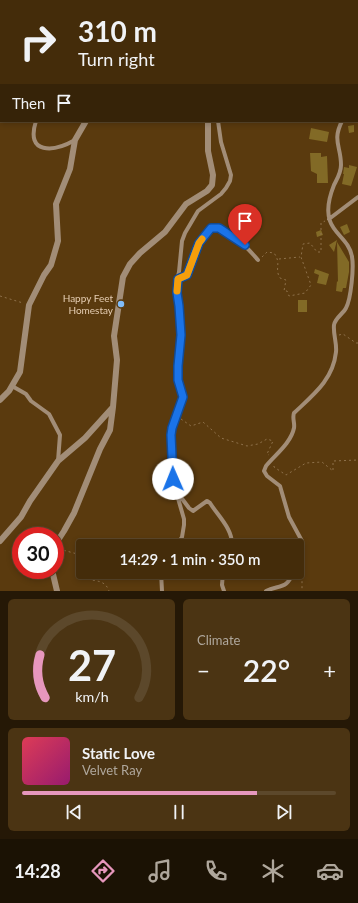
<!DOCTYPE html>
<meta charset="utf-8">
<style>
:root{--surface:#442c0a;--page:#4b3413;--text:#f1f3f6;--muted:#afa79c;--line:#5c482b;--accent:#e797bd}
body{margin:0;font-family:Lato,sans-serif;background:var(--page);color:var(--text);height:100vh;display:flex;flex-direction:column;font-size:15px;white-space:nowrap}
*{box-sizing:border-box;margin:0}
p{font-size:13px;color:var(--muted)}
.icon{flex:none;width:22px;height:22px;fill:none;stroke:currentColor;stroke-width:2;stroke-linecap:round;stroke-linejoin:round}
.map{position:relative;height:591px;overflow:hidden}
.panel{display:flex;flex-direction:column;gap:8px;padding:8px;background:#251806;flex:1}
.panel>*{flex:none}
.hud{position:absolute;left:0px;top:0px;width:358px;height:122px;box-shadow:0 2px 6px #0003,0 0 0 1px var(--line);background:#442c0a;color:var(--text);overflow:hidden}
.speed{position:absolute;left:12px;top:527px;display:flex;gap:8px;font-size:20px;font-weight:700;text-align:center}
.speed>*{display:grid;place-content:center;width:52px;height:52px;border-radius:50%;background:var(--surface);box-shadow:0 2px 6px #0003,0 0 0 1px var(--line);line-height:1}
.speed .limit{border:6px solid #d22;background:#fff;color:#111}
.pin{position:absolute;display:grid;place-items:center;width:34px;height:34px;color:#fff;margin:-41px -17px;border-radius:50% 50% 50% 0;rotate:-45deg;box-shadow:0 0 4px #0007}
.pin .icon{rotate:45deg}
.me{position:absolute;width:44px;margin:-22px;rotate:359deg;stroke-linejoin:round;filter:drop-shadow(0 0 3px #0008)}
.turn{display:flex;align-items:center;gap:14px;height:84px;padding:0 12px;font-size:18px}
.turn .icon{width:52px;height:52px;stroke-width:2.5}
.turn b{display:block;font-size:28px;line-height:34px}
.then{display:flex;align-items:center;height:38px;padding:0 12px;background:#0003;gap:8px;font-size:15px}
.big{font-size:30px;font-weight:600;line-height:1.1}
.panel .card{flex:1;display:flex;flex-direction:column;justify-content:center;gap:6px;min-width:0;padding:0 14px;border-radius:6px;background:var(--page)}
.panel .dial{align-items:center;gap:0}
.dial svg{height:104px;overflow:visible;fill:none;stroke:var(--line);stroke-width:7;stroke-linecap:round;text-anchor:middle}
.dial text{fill:var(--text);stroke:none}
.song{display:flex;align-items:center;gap:12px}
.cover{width:48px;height:48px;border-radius:6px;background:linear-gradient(135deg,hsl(350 70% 55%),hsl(320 70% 35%))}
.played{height:4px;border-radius:2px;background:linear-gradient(90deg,var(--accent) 75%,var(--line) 75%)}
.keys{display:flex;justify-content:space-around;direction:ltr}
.heat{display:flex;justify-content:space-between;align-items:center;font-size:22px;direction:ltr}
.panel .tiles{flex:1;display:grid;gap:8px;grid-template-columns:1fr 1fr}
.card:last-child{grid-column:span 2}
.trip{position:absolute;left:76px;top:539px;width:228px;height:40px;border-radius:4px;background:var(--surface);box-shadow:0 2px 6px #0003,0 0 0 1px var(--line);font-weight:600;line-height:40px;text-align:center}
.dock{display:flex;height:64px;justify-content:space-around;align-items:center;background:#1b1204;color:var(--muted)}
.dock .icon{width:28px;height:28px}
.dock .selected{color:var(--accent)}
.dock b{font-size:18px;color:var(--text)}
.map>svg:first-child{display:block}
.building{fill:#826a26}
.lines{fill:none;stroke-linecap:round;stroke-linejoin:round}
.path{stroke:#8e714b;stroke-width:1;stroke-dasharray:2 3;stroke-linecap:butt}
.minor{stroke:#a28d77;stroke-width:4}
.tertiary{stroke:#a28d77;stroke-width:6}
.route-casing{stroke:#114b97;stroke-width:10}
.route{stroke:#1a73e8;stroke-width:7}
.slow{stroke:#f59e0b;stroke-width:7}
.poi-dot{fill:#81bdfa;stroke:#5a3a0e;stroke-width:1.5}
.labels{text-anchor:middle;stroke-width:3.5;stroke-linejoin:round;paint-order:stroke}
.poi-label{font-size:10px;fill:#e5cdb2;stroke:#5a3a0e;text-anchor:end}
</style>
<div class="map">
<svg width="358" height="591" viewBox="0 0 358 591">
<rect width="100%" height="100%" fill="#5a3a0e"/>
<path class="building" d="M 354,125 L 354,132 L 349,133 L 348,126 Z
M 311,128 L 329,132 L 327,142 L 309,139 Z
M 310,153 L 321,153 L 321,157 L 327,156 L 328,183 L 317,183 L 317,174 L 311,171 Z
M 349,165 L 357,167 L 351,186 L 342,184 L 344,174 L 343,174 L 344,167 L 349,168 Z
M 347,224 L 350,232 L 344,235 L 340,227 Z
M 321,230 L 323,235 L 317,237 L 316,232 Z
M 337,240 L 334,252 L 329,245 Z
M 337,242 L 349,262 L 349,272 L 346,288 L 343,288 L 342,292 L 336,291 L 337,281 L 338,282 Z
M 315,269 L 329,274 L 326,285 L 317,283 L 319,275 L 314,273 Z
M 298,300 L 307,300 L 307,312 L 298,312 Z"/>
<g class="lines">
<path class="path" d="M 357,119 L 358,122
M 262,257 L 267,252 L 274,253 C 282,264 274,268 280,278 L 286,280 L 284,291 L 287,291 L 289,296 L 305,293 L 311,285 L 301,257 L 303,244 L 310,243 L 317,252 L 321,252 L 321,223 L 325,221
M 279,259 L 300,257
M 0,296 L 23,303
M 339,335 L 343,334 L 356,343 L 358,343
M 181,419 L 191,426 L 203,422 L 221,438 L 247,446 L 258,444 L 267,439 L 273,441 L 267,454 L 269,455
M 274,466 L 274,467 L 286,475 L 306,463 L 322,462 L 333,471 L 333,461 L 358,460
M 59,549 L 81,555 L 83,558
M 297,569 L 302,572 L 302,591
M 89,572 L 91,580 C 99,581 106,582 109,591"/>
<path class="minor" d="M 168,0 L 169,1
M 265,0 L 266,1
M 196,1 L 196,0
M 284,1 L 284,0
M 350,1 L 350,0
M 357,8 L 358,5
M 0,103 L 1,103
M 36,121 C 25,155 54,152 75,140
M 329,219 L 358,197
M 177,279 L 187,275 L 199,243 L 211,228 C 230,229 246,246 258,260
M 12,386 L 26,394 L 31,401 L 49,414 L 60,435 L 58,461
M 177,492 L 189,508 L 193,511 L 207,501 L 210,503 C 218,516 233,529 232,546
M 176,546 L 182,537 L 184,525 L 184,519 L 175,488 L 172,471 L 173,455 L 171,435 L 173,428 L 183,397 L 178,380 L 177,366 L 181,335 L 176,283 L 179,272 L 182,241 L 185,233 L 198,211 L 221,194 L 226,188 L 230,181 L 231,175 L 221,142 L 218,121
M 297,560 L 302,541 L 289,517 L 280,486 L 267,476 L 264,471 L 266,466 C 275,455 291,443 294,428 C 295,423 292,418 294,413 C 313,395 333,380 336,352 C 337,343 333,334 334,325 C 335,318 343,314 346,308 C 351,299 354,267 352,257 C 350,241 334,234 330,221 C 326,210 330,195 334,185 C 337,179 341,173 341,165 C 341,146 332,141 342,121
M 161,572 L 162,591
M 223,572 L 222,585 L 224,591
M 266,591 C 279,585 288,589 293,572"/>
<path class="tertiary" d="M 232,1 L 232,0
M 0,400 L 9,391 L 20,372 L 29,305 L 44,275 L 51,265 L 58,241 L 56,204 L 70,169 L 75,140 L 86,121
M 0,541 L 21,517 L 30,501 L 58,461 L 85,438 L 113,407 L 117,360 L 114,336 L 123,277 L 130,264 L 140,253 L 165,232 L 186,204 L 207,191 L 212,185 L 213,175 L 208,151 L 208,121
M 55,545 L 64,531 L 74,513 L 100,449 L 110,430 L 113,407
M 52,570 L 57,591"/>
</g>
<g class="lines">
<defs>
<path id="route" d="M 173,479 L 171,435 L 172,428 L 183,397 L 178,380 L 178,366 L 181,335 L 179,306 L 177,293 L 178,279 L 187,275 L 199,243 L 211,228 L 219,228 L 245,245"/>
</defs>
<use href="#route" class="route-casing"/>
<use href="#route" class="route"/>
<path class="slow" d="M 177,291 L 178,279 L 187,275 L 199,243 L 202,239"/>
</g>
<circle class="poi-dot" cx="121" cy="304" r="4"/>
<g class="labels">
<g class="poi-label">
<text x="113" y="302">Happy Feet<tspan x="113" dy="12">Homestay</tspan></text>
</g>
</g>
</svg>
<div class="speed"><div class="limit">30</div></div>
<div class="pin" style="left:245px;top:245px;background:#d93025"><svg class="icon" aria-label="arrive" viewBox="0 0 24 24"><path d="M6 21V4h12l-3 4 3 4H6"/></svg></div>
<svg class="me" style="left:173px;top:479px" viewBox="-20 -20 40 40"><circle r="19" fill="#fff"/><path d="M0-13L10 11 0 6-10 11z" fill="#1a73e8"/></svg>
<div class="trip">14:29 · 1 min · 350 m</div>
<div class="hud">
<div class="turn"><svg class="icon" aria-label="right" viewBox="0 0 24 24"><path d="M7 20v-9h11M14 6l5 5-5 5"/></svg><div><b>310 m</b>Turn right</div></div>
<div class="then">Then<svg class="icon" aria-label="arrive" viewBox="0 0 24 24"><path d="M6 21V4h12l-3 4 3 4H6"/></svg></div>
</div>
</div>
<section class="panel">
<div class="tiles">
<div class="card dial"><svg viewBox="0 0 100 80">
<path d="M14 69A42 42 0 1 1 86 69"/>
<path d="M14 69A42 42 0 0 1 10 36" stroke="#e797bd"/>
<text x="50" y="56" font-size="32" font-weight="700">27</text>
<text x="50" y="72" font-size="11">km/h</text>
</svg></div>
<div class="card"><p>Climate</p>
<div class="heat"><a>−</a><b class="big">22°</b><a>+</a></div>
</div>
<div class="card">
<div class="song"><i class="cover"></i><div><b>Static Love</b><p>Velvet Ray</p></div></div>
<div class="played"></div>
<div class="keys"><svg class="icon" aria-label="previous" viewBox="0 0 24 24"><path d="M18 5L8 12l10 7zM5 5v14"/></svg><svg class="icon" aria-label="pause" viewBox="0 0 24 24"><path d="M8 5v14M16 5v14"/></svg><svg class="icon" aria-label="next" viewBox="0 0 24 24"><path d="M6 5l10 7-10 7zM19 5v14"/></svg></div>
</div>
</div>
</section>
<nav class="dock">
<b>14:28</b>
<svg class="icon selected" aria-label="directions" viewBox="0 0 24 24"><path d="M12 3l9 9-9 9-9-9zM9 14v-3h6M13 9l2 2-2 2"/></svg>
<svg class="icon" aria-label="music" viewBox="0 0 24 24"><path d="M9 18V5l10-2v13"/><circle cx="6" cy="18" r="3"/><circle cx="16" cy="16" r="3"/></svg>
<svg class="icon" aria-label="phone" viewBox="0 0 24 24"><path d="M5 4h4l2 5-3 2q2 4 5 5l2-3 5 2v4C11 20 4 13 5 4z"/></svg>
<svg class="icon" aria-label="climate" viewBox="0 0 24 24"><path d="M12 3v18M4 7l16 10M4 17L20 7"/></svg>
<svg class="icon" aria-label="car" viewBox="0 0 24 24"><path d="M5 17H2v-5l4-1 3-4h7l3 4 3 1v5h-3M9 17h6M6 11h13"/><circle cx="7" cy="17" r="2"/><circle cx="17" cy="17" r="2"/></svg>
</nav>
